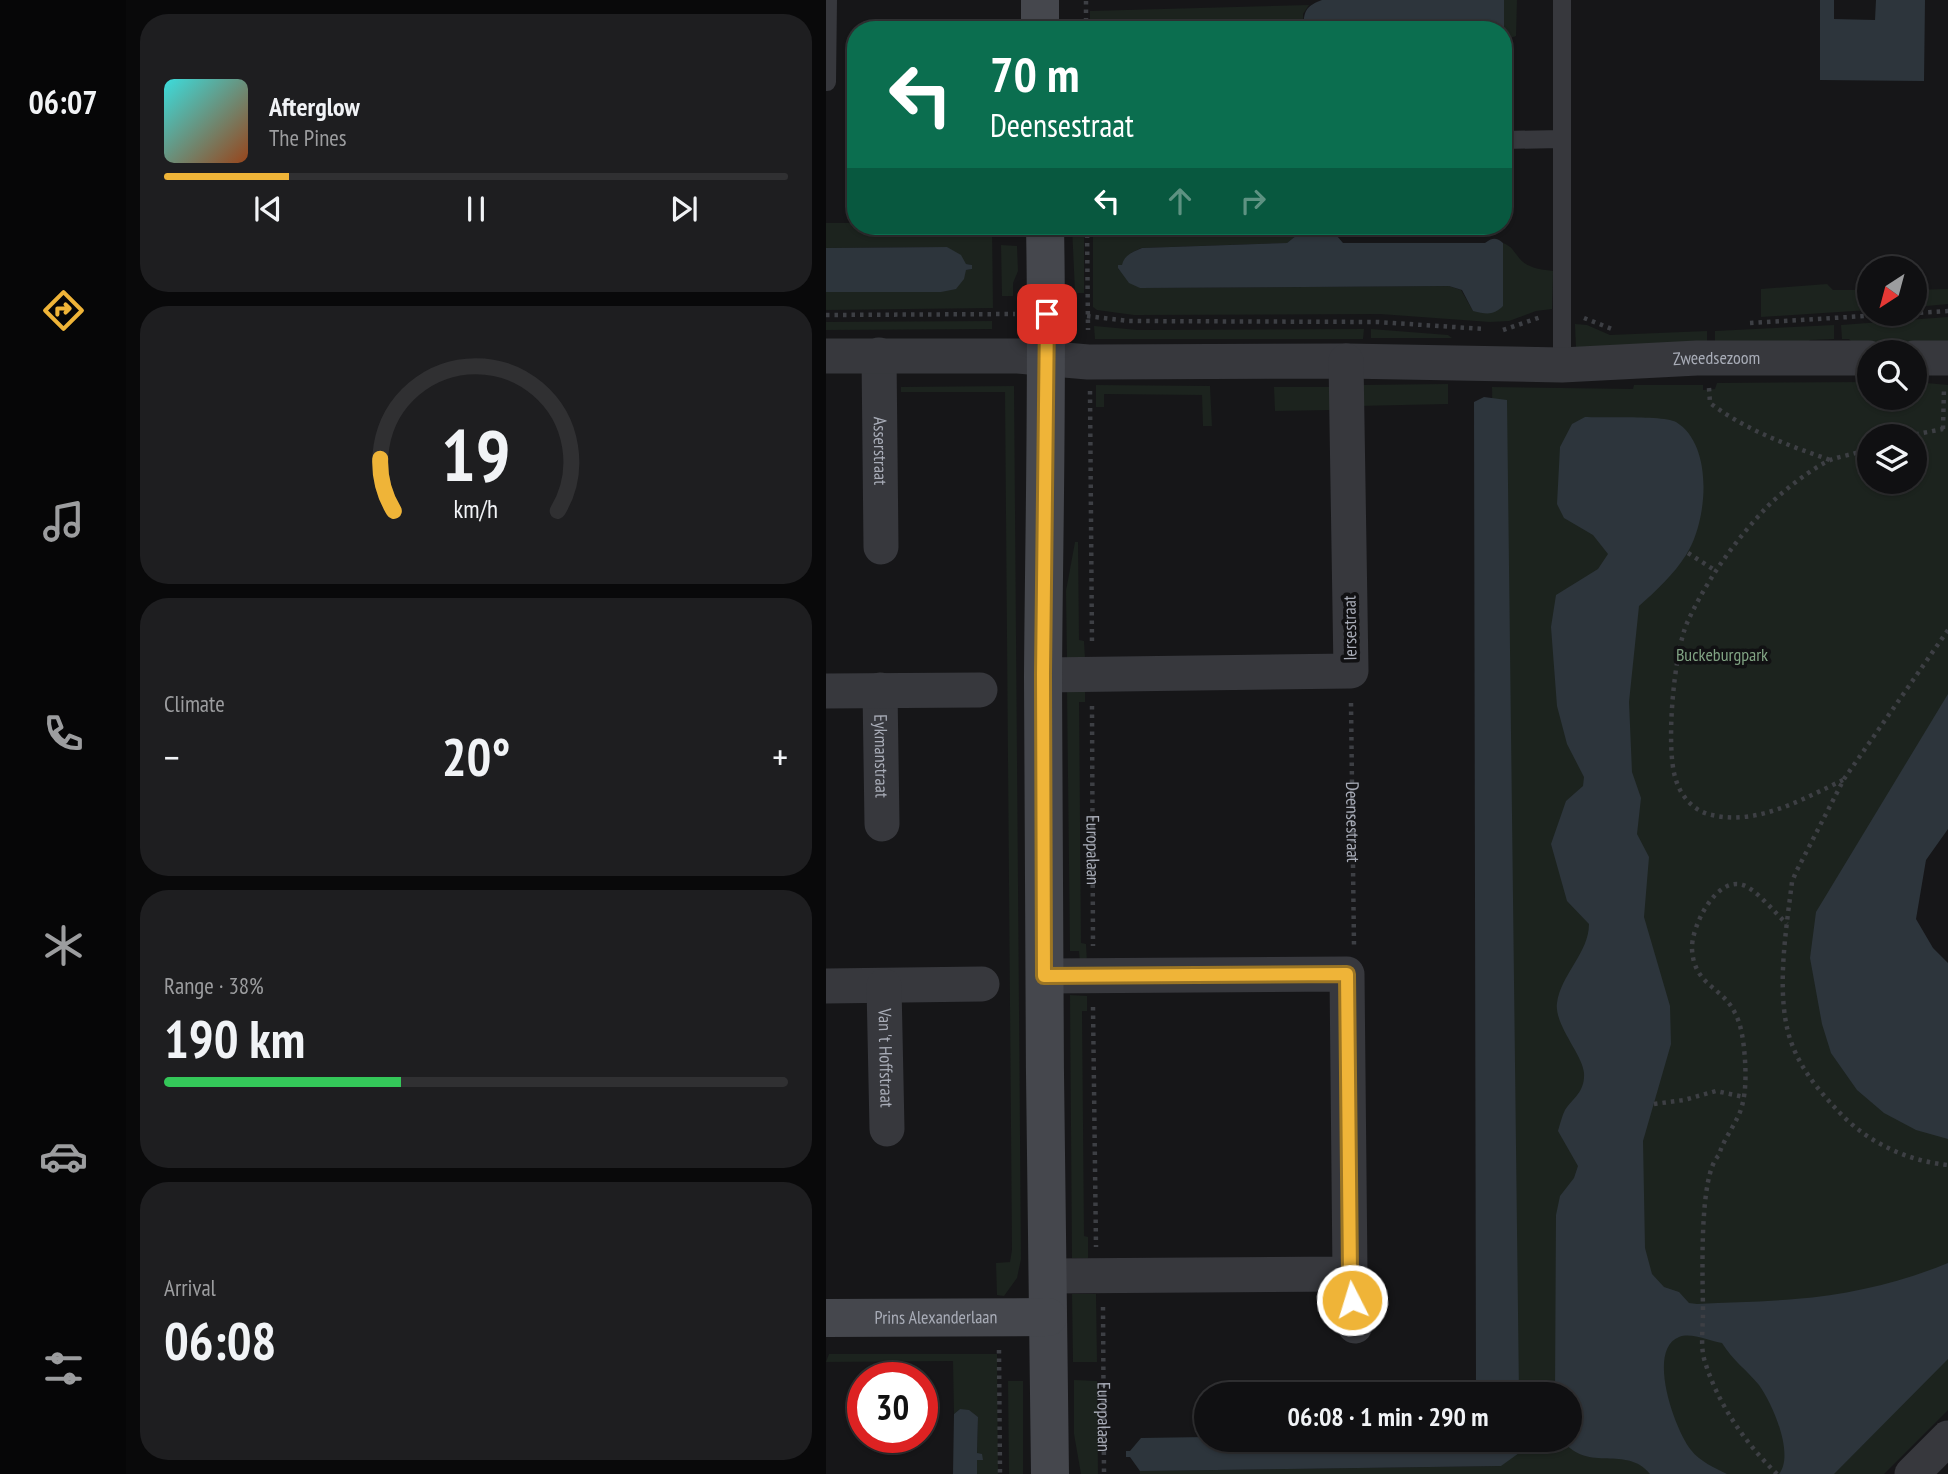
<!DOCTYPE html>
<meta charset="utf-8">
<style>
:root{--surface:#101012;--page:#1e1e20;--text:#f1f3f6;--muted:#9c9d9f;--line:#303032;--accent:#efb438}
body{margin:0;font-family:"PT Sans Narrow",sans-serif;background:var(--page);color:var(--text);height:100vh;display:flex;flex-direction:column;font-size:26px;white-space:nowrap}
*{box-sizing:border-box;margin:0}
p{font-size:23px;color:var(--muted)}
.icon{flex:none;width:38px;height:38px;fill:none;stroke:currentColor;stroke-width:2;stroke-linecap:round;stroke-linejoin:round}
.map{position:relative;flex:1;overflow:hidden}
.details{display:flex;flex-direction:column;gap:14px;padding:14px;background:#09090a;width:700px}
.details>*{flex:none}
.guide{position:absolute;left:21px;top:21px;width:665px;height:214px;border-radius:28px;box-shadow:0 2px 5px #0004,0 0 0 2px var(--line);background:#0b6e4f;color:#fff;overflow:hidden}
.needle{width:46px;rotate:216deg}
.tools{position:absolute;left:1031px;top:256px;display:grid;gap:14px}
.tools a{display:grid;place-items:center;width:70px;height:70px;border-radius:50%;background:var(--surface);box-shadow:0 2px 5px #0004,0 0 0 2px var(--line);font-size:35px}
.speed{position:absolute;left:21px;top:1362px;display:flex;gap:14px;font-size:35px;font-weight:700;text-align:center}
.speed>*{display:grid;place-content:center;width:91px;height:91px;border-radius:50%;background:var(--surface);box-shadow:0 2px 5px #0004,0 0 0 2px var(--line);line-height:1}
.speed .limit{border:10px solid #d22;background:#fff;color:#111}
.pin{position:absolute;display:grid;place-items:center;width:60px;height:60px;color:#fff;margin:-30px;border-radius:14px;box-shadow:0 4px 10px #0006}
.me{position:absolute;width:77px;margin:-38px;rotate:355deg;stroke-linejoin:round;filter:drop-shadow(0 0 5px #0008)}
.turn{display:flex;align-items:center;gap:24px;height:147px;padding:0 28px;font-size:32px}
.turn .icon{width:91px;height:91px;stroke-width:2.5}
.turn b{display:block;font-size:49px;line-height:60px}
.lanes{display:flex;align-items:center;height:66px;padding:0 28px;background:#0003;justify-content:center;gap:35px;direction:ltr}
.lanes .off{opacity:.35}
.big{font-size:52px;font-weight:600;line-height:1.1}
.details .card{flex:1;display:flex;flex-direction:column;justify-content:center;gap:10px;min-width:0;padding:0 24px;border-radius:28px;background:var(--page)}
.details .dial{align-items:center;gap:0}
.dial svg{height:182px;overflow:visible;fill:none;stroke:var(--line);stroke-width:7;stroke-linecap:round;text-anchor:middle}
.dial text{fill:var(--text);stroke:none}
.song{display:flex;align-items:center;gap:21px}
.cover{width:84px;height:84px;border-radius:10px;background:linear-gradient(135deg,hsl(180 70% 55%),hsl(20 70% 35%))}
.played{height:7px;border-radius:4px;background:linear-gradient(90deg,var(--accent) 20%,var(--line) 20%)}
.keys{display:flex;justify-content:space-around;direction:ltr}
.heat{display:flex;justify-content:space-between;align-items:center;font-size:38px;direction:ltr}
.charge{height:10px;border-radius:5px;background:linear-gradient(90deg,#34c759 38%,var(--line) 0)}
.trip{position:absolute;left:368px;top:1382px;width:388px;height:70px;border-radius:35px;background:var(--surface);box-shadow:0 2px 5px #0004,0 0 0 2px var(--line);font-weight:600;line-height:70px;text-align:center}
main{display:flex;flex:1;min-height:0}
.menu{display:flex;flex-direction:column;width:126px;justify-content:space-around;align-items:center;background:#060607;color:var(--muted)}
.menu .icon{width:49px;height:49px}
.menu .active{color:var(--accent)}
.menu b{font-size:32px;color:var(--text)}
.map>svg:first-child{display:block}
.green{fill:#1c231e;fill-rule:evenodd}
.water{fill:#2d353c}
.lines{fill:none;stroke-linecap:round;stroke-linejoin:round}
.path{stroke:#3d3f44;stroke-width:4.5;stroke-dasharray:3.5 5;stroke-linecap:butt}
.lane{stroke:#37383d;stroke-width:18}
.street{stroke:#37383d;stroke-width:35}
.secondary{stroke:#45474d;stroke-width:38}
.route-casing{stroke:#9b7524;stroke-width:18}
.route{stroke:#efb438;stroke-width:12}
.labels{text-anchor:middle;stroke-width:7;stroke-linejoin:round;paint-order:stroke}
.street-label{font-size:18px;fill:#a9adb8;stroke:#111113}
.park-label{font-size:18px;fill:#80a383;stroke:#111113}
</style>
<main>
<nav class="menu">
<b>06:07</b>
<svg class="icon active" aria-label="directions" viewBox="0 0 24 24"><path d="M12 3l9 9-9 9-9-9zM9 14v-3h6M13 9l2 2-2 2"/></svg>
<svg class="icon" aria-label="music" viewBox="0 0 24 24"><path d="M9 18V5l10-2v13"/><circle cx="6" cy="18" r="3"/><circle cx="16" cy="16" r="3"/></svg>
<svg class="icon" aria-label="phone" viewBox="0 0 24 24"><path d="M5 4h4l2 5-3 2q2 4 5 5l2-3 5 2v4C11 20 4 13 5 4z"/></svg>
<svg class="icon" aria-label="climate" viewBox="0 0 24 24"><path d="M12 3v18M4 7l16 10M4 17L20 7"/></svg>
<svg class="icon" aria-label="car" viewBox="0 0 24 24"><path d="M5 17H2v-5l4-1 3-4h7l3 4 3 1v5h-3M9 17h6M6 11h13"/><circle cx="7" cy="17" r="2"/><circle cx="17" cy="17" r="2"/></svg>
<svg class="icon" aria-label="filters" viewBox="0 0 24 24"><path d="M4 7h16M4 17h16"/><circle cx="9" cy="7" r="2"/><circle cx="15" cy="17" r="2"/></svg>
</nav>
<section class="details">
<div class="card">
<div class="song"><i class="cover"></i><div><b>Afterglow</b><p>The Pines</p></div></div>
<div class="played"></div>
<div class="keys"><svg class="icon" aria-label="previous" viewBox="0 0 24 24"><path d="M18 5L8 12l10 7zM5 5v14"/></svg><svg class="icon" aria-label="pause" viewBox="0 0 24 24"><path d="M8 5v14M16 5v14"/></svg><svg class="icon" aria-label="next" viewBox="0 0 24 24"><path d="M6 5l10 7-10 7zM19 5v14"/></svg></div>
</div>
<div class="card dial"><svg viewBox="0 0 100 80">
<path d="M14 69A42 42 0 1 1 86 69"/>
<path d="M14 69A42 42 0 0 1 8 46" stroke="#efb438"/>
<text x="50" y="56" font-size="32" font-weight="700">19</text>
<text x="50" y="72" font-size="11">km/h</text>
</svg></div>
<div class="card"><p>Climate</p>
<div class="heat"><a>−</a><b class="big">20°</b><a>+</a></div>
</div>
<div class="card"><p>Range · 38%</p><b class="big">190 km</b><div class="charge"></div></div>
<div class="card"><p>Arrival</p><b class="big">06:08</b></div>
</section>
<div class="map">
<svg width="1122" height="1474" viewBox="0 0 1122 1474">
<rect width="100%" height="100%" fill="#161618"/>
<path class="green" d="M 678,0 L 691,0 L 690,36 L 678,40 Z
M 483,5 L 477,14 L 478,30 L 264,30 L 264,11 Z
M 0,223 L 30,223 L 30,226 L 166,226 L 167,308 L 0,310 L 0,292 L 115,292 L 140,270 L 146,269 L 146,265 L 140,264 L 121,247 L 0,248 Z
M 246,226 L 258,226 L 258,293 L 249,293 Z
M 267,226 L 476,226 L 476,231 L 461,243 L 315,248 L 305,253 L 296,266 L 292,266 L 293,270 L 296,271 L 314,288 L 623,286 L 635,290 L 647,311 L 677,306 L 677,243 C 687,247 687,251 694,259 C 701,268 716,270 727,271 L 726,309 L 710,311 L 683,321 L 664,322 L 554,314 L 308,315 L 271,310 L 267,307 Z
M 175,245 L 191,246 L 192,271 L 187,283 L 187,296 L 176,296 Z
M 1001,284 L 1007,290 L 1043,290 L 1043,310 L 935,317 L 935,289 Z
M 1122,289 L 1122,304 L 1089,307 L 1089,290 Z
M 1122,317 L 1122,349 L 1034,350 L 1023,339 L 1016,339 L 1015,325 Z
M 166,321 L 166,329 L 0,330 L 0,322 Z
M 749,324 L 761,325 L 784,335 L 881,331 L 881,351 L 750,349 Z
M 1008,325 L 1008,339 L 984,340 L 975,350 L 889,351 L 889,331 Z
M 268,326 L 312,330 L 538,329 L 537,339 L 269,339 Z
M 545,329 L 622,335 L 626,338 L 545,338 Z
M 1043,382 L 1043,397 L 1088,397 L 1089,382 L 1122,385 L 1122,811 L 1072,923 L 1122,977 L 1122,1410 L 1058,1474 L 314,1474 L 314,1471 L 675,1466 L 683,1440 L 744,1440 L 744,1395 L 682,1395 L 666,387 L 807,389 L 808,385 L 877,385 L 877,390 L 889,389 L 891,383 ZM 1043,436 L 1088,436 L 1088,481 L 1043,481 Z
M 622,384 L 622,404 L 531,406 L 535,385 Z
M 270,385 L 384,386 L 386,426 L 377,426 L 376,395 L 278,394 L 278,407 L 270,407 Z
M 188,386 L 195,1259 L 191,1278 L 178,1296 L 171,1295 L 170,1263 L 184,1262 L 186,1250 L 179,392 L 75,392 L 75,387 Z
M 448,387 L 504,387 L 505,410 L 449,411 Z
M 249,542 L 252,542 L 253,640 L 258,641 L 259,659 L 241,659 L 240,591 Z
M 241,690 L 259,690 L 259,702 L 253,702 L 255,943 L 260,944 L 261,963 L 254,962 L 253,951 L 244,951 Z
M 244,995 L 261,996 L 261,1011 L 256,1011 L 258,1236 L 262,1237 L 262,1258 L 246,1258 Z
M 246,1294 L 270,1294 L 271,1362 L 247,1362 Z
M 3,1354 L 171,1354 L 172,1474 L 151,1474 L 151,1460 L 156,1460 L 151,1454 L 152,1417 L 134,1409 L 128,1414 L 127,1361 L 0,1362 Z
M 248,1380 L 271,1381 L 272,1474 L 255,1474 L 248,1434 Z
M 182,1381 L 197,1381 L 197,1474 L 183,1474 Z"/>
<path class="water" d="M 496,0 L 678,0 L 678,40 L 677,30 L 478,30 C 477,13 479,6 496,0 Z
M 994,0 L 1008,0 L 1008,19 L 1049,20 L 1050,0 L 1099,0 L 1098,81 L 994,80 Z
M 476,226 L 511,226 L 511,236 L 517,243 L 659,243 C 666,238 670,237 677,243 L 677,306 C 667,316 660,314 647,311 L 636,290 L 623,286 L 314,288 L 303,283 L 292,268 L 292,265 L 296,265 C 298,255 307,252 316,248 L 461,243 L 476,231 Z
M 121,247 L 135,255 L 140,264 L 146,265 L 146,269 L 140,270 L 138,279 L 130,289 L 115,292 L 0,292 L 0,248 Z
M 658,397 L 681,400 L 693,1395 L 650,1395 L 648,402 Z
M 759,417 C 777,418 838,415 850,422 C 888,445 882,521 860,555 C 848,574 830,591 813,606 L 803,702 L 806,772 L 815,798 L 811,834 L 823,857 L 818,917 L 844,1006 L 845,1044 L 817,1141 L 819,1248 L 826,1274 L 838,1287 L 853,1292 L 863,1303 L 871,1304 C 904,1302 937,1302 969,1299 C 1022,1295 1073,1283 1122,1263 L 1122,1359 L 1008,1474 L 953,1474 C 969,1454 946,1403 933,1385 C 921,1370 907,1361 896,1343 C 884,1341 865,1332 853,1337 C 820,1350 849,1430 865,1450 C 873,1461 889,1468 901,1474 L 824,1474 C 800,1444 763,1474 736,1440 L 744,1440 L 744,1395 L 729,1395 L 730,1215 L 734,1196 L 748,1178 L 752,1166 L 732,1131 C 734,1124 736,1116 739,1110 C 748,1097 759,1092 758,1073 C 757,1055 728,1025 731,1003 C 735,974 763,953 763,924 L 741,901 L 725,844 L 740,801 L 757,786 L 758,777 L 741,744 L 731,706 L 725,627 L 730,595 L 772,569 L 782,554 L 767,535 L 738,518 L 731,504 L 734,447 L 746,424 Z
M 1122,694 L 1122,829 L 1100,860 L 1090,919 L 1107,948 L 1122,963 L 1122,1139 L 1090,1130 L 1058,1113 L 1031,1090 L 1005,1053 L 996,1024 L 984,958 L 990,912 Z
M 134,1409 L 143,1410 L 152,1417 L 151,1453 L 156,1454 L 157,1460 L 151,1460 L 151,1474 L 127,1474 L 128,1414 Z
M 380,1437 L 380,1440 L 693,1440 L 693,1453 L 675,1466 L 314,1471 L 304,1457 L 300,1457 L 300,1451 L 304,1451 L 315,1438 Z"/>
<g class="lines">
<g class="path">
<path d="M 260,30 L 260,0"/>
<path d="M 261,226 L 262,330"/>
<path d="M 0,315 L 189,314"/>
<path d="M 261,316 L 303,321 L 552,322 L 658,329"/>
<path d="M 758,318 L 786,329"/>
<path d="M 924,323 L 1122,311"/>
<path d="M 677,330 L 715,317"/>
<path d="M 883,388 L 884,403 C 921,431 962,445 1004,460"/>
<path d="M 264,391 L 266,645"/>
<path d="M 1117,429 L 1118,388"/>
<path d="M 1081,436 L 1117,429 L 1122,431"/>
<path d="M 862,553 L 890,571"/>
<path d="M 1122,630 L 1018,779 L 970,872 L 966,882 C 960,931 948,1001 967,1047 C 977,1072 995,1093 1013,1112 C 1041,1142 1081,1161 1122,1165"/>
<path id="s1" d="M 525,703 L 528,946"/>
<path id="s2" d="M 266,706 L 267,946"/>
<path d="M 1017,780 C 979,798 931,826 886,815 C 869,812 855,797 850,780 C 839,749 848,653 861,623 C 880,581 908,542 939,509 C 953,494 988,466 1007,459 C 1019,455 1031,454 1043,448"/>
<path d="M 267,1007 L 270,1247"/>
<path d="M 828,1104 L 858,1100 L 890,1091 L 918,1097"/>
<path id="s3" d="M 277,1307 L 278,1474"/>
<path d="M 173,1350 L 174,1474"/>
<path d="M 951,1474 C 919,1443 892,1404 879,1362 C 874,1348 877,1328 877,1313 C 877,1282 872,1175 893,1155 C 897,1140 908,1127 914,1112 C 920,1096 920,1077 919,1060 C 918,1045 916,1026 909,1013 C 896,986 868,986 866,949 C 865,927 890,876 917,885 C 930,889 950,914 961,924"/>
</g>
<path class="lane" d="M 736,0 L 736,365
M 1,82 L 2,0
M 677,140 L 735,139"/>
<g class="street">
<path id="s4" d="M 53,355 L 55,547"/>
<path id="s5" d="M 0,356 L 192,356 L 262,362 L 520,361 L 736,365 L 871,358 L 1043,358"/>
<path d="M 1088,358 L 1122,358"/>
<path d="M 217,675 L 525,671 L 520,361"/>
<path id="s6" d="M 54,690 L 56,824"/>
<path d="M 0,691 L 154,690"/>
<path d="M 218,976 L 521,974 L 524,1274 L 221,1276"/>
<path d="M 0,986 L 156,984"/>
<path id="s7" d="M 58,986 L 61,1129"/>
<path d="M 524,1274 L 529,1326"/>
<path d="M 1086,1474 L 1122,1438"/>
</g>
<g class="secondary">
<path d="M 214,0 L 214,30"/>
<path d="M 219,226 C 222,376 218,527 217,677 C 217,943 220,1208 224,1474"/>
<path id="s8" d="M 0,1318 L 222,1317"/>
</g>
</g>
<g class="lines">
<defs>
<path id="route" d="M 221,314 L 217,674 L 218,976 L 521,974 L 524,1274 L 526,1300"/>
</defs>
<use href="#route" class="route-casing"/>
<use href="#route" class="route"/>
</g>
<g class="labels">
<g class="street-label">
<text dy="6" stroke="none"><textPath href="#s5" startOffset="891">Zweedsezoom</textPath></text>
<text dy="6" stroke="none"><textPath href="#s4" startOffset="96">Asserstraat</textPath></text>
<text transform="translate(524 628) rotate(-91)" y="6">Iersestraat</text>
<text dy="6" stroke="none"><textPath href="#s6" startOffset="66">Eykmanstraat</textPath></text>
<text dy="6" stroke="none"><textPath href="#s1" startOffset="119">Deensestraat</textPath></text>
<text dy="6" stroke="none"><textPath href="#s2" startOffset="144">Europalaan</textPath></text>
<text dy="6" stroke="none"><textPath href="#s7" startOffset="72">Van 't Hoffstraat</textPath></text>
<text dy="6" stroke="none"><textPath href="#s8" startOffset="110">Prins Alexanderlaan</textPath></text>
<text dy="6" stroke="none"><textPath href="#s3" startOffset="110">Europalaan</textPath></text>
</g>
<g class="park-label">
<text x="896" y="661">Buckeburgpark</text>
</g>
</g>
</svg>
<div class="tools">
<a><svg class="needle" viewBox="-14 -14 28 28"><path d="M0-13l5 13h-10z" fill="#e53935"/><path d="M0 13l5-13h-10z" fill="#9c9d9f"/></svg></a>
<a><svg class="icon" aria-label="search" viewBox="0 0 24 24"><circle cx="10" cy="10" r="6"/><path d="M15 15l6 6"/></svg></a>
<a><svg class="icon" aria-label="layers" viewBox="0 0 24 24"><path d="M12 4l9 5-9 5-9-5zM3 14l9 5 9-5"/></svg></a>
</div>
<div class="speed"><div class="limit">30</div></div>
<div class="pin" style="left:221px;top:314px;background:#d93025"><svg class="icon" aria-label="arrive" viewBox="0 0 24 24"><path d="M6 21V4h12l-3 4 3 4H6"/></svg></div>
<svg class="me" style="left:526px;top:1300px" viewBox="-20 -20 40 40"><circle r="17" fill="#efb438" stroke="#fff" stroke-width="3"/><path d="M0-11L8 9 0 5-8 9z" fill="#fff"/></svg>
<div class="trip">06:08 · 1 min · 290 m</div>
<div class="guide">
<div class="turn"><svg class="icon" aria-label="left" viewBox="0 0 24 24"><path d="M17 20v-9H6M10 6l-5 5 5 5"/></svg><div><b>70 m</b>Deensestraat</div></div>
<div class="lanes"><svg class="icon" aria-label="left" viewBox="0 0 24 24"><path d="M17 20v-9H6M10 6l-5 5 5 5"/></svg><svg class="icon off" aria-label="ahead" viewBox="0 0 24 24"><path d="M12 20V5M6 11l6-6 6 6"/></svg><svg class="icon off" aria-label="right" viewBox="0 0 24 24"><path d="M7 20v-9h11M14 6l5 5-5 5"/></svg></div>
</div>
</div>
</main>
